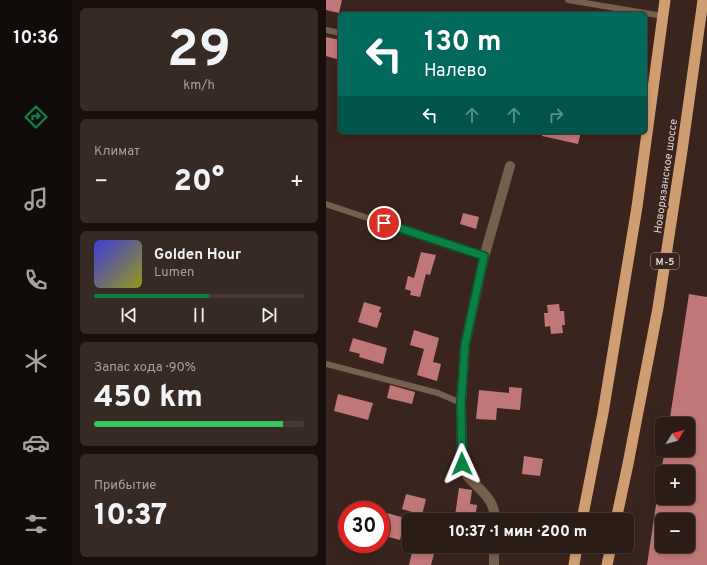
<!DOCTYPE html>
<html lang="ru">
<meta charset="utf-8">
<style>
:root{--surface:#2b1c16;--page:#372923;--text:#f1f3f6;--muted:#a6a1a1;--line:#473a35;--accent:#0b8043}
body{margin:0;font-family:Overpass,sans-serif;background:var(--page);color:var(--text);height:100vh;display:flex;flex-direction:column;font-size:15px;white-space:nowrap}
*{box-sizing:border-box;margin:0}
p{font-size:13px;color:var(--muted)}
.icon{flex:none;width:22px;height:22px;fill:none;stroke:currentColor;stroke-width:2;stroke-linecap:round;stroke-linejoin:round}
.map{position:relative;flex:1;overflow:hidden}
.drawer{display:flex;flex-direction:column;gap:8px;padding:8px;background:#180f0c;width:254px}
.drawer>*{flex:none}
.banner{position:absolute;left:12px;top:12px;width:309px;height:122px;border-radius:6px;box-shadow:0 2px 6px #0003,0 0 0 1px var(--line);background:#00695c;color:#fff;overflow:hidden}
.needle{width:26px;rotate:53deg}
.tools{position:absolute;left:329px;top:417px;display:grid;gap:8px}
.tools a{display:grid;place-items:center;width:40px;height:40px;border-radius:6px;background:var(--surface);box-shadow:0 2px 6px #0003,0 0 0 1px var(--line);font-size:20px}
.speed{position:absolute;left:12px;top:501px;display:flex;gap:8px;font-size:20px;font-weight:700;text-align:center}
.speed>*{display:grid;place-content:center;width:52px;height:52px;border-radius:50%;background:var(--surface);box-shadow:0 2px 6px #0003,0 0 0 1px var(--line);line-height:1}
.speed .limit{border:6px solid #d22;background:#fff;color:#111}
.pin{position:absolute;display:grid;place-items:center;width:34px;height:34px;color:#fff;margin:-17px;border:2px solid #fff;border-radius:50%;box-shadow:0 1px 4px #0007}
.me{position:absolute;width:44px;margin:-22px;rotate:359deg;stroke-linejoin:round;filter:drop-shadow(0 0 3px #0008)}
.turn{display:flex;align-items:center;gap:14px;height:84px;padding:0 20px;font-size:18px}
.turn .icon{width:52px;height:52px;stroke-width:2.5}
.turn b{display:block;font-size:28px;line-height:34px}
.lanes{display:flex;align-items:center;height:38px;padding:0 20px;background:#0003;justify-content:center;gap:20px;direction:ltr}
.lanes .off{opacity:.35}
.big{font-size:30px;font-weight:800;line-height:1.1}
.drawer .card{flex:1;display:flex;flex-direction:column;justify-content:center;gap:6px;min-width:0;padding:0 14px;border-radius:6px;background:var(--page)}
.drawer .dial{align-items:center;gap:0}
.dial b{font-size:52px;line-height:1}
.song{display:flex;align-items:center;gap:12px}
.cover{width:48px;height:48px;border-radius:6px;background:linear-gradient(135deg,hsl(240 70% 55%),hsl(60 70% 35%))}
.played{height:4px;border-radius:2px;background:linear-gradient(90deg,var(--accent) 55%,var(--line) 55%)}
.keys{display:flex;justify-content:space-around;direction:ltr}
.heat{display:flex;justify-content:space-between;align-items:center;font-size:22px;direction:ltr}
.charge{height:6px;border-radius:3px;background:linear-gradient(90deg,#34c759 90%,var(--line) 0)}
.trip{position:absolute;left:76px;top:513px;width:232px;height:40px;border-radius:6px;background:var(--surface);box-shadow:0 2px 6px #0003,0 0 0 1px var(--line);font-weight:800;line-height:40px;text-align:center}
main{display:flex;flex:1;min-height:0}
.dock{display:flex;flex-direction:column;width:72px;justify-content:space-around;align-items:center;background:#110b09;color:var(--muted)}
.dock .icon{width:28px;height:28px}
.dock .on{color:var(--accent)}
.dock b{font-size:18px;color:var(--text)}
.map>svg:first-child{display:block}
.building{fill:#c07777;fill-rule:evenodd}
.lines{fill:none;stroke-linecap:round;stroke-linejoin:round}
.service{stroke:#765f4c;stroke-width:6}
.minor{stroke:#765f4c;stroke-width:10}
.trunk{stroke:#cf9d70;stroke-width:11}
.route-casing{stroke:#07532c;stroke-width:10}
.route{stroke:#0b8043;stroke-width:7}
.labels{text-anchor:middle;stroke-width:4;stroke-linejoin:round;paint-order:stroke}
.shield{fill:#39251e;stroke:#ad9d98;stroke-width:1}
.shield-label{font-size:10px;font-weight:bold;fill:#dfd1cc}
.street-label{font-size:11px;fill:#dfd1cc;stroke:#39251e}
</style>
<main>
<nav class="dock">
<b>10:36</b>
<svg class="icon on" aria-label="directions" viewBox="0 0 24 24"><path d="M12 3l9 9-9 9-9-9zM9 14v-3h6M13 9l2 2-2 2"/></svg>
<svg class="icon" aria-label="music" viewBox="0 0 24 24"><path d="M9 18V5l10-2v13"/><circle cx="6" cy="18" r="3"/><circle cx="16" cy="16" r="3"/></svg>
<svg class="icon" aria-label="phone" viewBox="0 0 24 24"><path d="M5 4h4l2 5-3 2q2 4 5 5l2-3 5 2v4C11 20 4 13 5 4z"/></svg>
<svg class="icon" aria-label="climate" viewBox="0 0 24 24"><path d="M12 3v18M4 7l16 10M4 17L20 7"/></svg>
<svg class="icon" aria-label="car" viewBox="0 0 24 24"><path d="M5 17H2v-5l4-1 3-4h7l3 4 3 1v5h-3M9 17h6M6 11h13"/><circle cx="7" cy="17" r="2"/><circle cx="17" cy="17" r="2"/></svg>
<svg class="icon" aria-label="filters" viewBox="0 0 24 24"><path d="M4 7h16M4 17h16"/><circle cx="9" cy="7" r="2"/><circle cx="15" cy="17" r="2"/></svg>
</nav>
<section class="drawer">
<div class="card dial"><b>29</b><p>km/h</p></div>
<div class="card"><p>Климат</p>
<div class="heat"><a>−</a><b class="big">20°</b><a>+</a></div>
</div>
<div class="card">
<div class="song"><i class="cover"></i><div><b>Golden Hour</b><p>Lumen</p></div></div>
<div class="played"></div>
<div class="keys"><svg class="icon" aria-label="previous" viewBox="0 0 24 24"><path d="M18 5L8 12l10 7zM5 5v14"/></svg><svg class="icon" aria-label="pause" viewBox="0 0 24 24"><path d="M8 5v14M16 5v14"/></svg><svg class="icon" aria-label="next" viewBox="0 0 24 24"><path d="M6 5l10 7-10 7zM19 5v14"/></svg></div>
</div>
<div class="card"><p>Запас хода · 90%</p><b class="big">450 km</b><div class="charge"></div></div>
<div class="card"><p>Прибытие</p><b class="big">10:37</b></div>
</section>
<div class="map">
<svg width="381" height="565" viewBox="0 0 381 565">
<rect width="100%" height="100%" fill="#39251e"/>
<path class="building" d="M 0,0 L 16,0 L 13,13 L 0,10 Z
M 0,37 L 14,40 L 14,60 L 0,56 Z
M 216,132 L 255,132 L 252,144 L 216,136 Z
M 137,213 L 153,217 L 150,229 L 134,224 Z
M 95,252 L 110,255 L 104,275 L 100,274 L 94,297 L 84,295 L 85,291 L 79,289 L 82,276 L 88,278 Z
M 363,294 L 381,297 L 381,565 L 321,565 L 331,498 L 362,498 L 362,470 L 336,466 L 339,450 L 362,450 L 362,424 L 343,424 ZM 336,520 L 362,520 L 362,546 L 336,546 Z
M 38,302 L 55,307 L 53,312 L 56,313 L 51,328 L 32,322 Z
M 233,304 L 234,311 L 238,311 L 239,325 L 236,325 L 237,333 L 225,334 L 224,326 L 219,327 L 218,313 L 222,313 L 221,305 Z
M 88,330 L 113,338 L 107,362 L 115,364 L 111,381 L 91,375 L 98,349 L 84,345 Z
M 27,338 L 61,348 L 57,364 L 33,357 L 34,354 L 23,351 Z
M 64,385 L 89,392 L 86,404 L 61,398 Z
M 183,387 L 196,388 L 194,410 L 171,408 L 170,420 L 150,419 L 153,390 L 183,393 Z
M 12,394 L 47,403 L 42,420 L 8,411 Z
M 198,456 L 217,459 L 214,476 L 196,474 Z
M 133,488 L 146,490 L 144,504 L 151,505 L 149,519 L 129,516 Z
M 80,494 L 100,499 L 96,515 L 76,509 Z
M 61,513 L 79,518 L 74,540 L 55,535 Z
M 87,548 L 108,554 L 105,565 L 83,565 Z"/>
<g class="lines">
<path class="service" d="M 242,0 L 337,16
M 0,30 L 14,33
M 0,204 L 158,257
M 0,364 L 112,393 L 135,403"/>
<path class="minor" d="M 169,520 C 169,505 162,497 152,487 C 149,484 146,481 143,478 C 139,474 138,469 136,464 L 135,403 L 139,345 L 158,257 L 184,166
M 168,565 L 168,546"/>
<path class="trunk" d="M 256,520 L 277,413 L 311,207 L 339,0
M 290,520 L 302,464 L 332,308 L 356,151 L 377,0
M 248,565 L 251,546
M 281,565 L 285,546"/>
</g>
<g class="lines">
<defs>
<path id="route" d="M 58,223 L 158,256 L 139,345 L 135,403 L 136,464"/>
</defs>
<use href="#route" class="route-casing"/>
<use href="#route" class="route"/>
</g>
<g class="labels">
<rect class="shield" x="325" y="253" width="28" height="16" rx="3"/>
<g class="shield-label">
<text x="339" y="265">М-5</text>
</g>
<g class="street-label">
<text transform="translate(339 176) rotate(-82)" y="4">Новорязанское шоссе</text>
</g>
</g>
</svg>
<div class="tools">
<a><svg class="needle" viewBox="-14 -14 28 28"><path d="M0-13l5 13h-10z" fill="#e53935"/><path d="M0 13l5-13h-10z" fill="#a6a1a1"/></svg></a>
<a>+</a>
<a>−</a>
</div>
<div class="speed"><div class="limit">30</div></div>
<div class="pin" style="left:58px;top:223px;background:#d93025"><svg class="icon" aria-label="arrive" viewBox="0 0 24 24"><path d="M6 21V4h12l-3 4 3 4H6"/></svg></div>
<svg class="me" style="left:136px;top:464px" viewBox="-20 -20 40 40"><path d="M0-17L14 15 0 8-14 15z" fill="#0b8043" stroke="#fff" stroke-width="4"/></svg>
<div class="trip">10:37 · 1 мин · 200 m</div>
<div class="banner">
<div class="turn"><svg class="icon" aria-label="left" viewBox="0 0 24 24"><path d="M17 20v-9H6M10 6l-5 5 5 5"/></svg><div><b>130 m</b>Налево</div></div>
<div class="lanes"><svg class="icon" aria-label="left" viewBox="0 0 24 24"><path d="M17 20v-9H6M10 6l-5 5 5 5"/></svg><svg class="icon off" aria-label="ahead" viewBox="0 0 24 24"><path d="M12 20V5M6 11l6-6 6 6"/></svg><svg class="icon off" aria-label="ahead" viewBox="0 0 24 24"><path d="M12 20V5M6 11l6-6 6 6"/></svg><svg class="icon off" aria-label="right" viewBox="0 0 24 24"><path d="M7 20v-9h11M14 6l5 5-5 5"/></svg></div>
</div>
</div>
</main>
